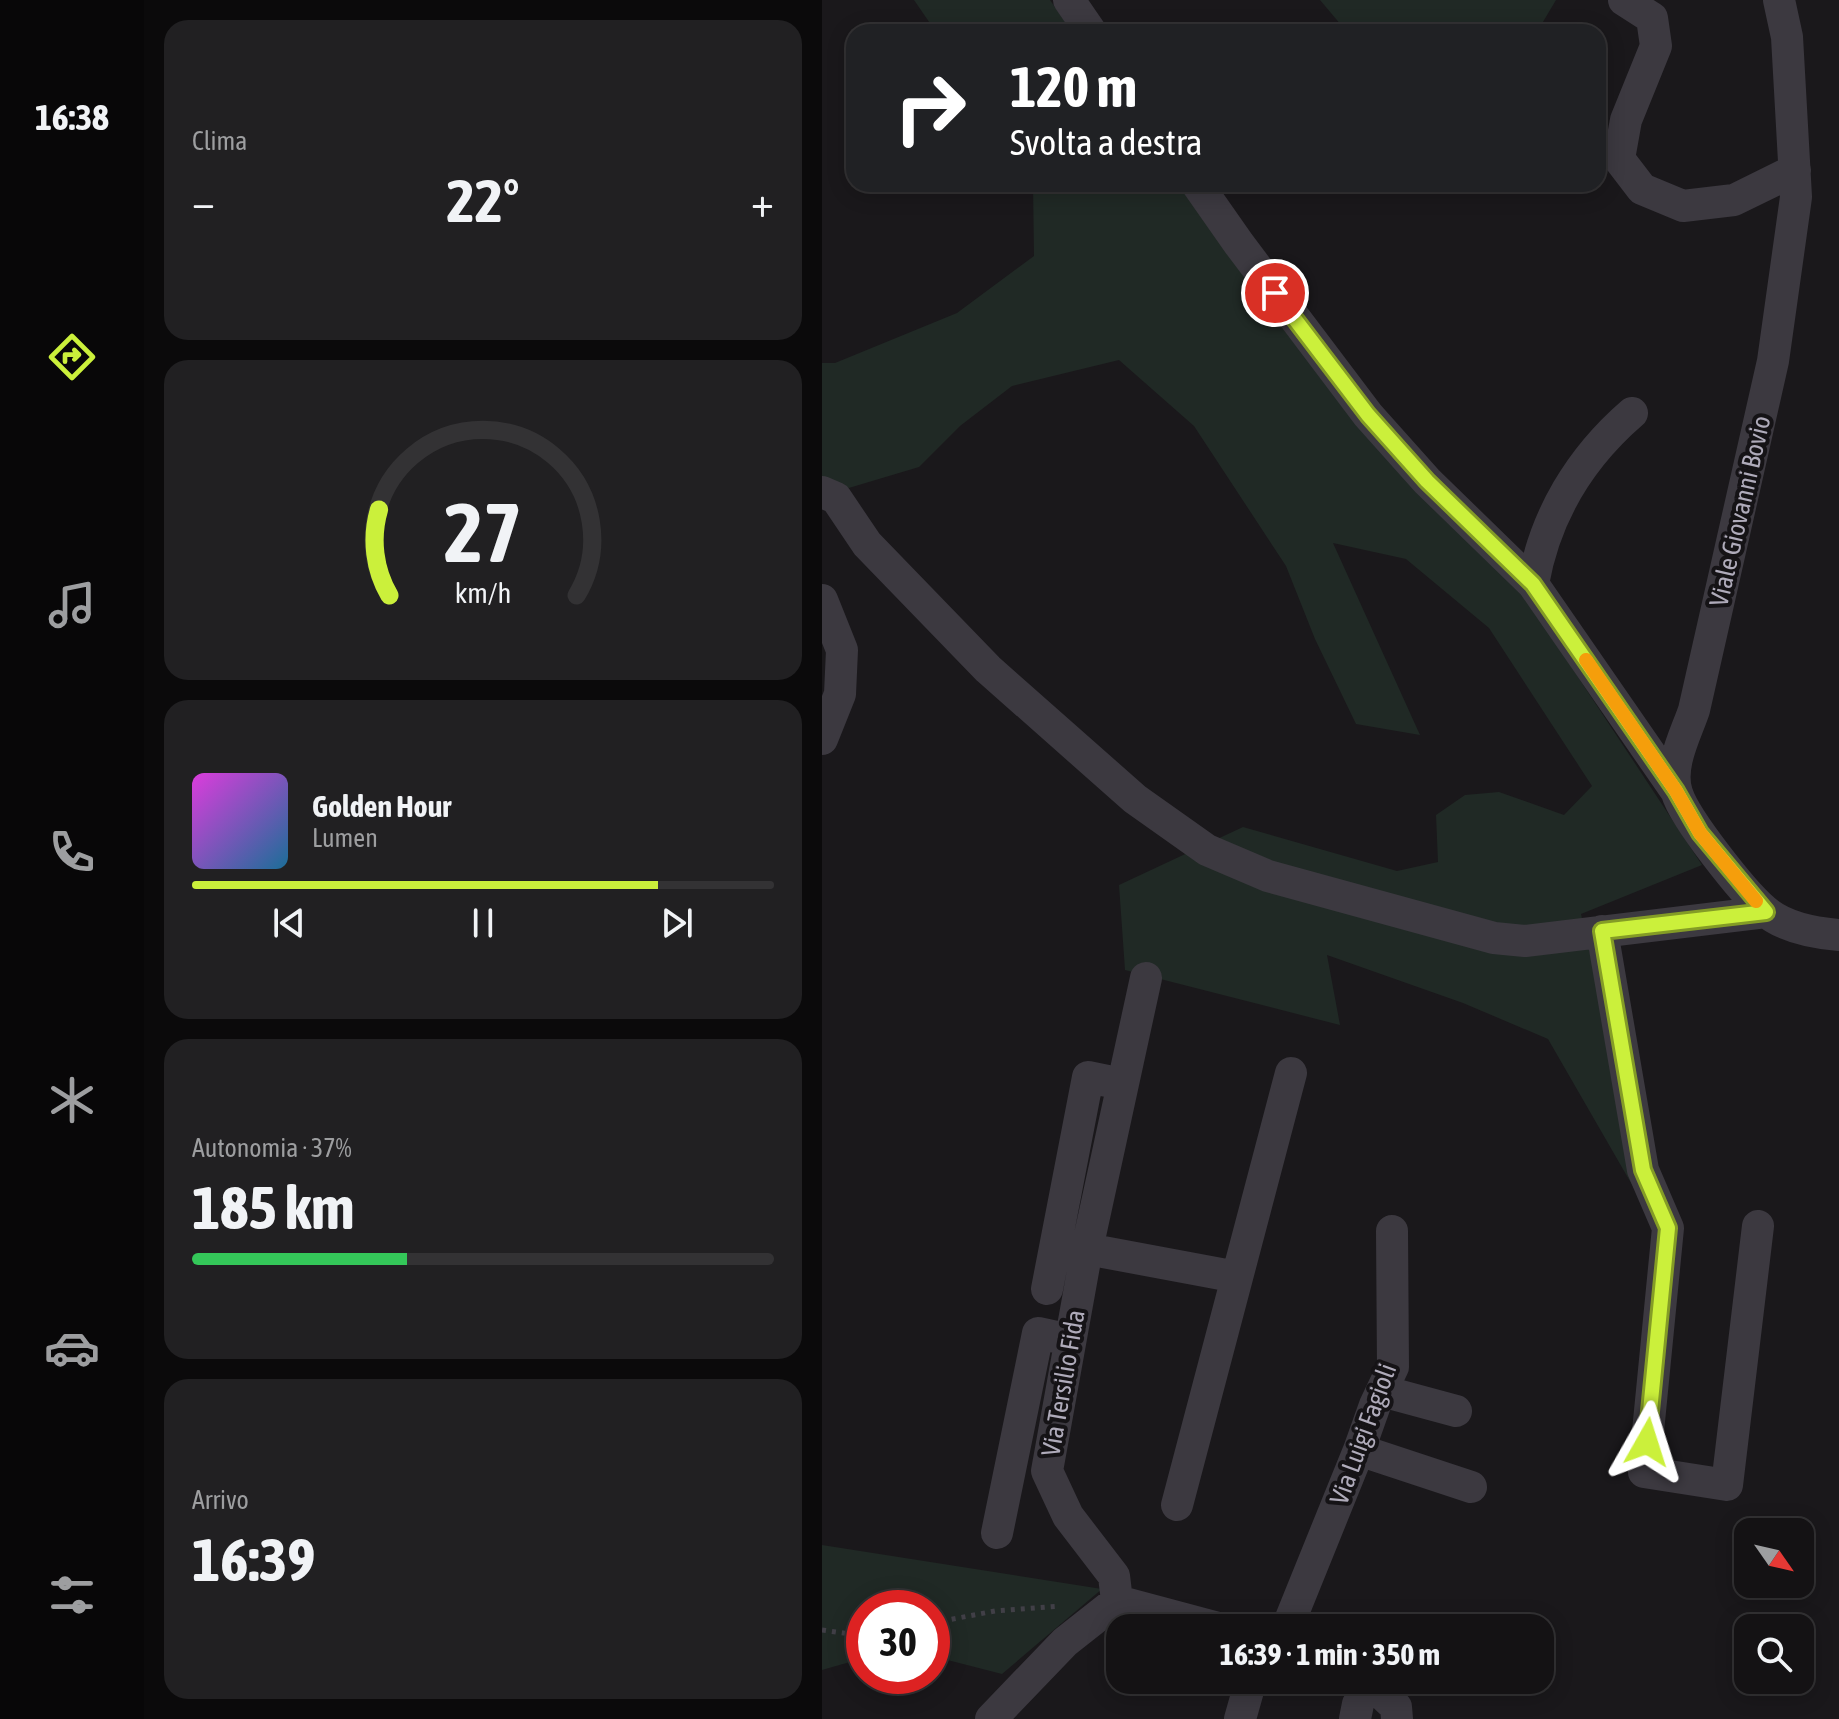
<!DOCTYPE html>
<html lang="it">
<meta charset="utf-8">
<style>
:root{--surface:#141214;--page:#212022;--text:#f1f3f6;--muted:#9d9ea0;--line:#333234;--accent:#cbf03b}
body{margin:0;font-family:"Asap Condensed",sans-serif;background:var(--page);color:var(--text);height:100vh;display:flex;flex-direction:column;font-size:30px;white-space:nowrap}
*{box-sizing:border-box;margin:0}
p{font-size:26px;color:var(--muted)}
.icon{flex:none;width:44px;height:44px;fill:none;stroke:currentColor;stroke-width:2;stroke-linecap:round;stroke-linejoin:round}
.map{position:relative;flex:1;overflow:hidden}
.panel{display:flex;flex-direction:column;gap:20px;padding:20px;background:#0b0a0b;width:678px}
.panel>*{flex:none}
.top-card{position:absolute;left:24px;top:24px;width:760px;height:168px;border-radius:24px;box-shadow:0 4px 20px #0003,0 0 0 2px var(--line);background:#202124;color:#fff;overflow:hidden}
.needle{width:52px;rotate:124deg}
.controls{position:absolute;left:912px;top:1518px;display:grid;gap:16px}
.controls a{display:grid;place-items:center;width:80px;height:80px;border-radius:16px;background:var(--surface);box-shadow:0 4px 20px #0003,0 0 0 2px var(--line);font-size:40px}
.speed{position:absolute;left:24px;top:1590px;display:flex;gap:16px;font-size:40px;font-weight:700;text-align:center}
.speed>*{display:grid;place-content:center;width:104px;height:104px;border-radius:50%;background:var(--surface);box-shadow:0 4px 20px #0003,0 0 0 2px var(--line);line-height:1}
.speed .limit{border:12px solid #d22;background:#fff;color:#111}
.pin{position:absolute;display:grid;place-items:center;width:68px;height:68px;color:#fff;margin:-34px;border:4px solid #fff;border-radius:50%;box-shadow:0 2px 8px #0007}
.me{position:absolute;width:88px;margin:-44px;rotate:6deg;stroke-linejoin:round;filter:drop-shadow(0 0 6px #0008)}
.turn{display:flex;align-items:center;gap:28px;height:168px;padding:0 32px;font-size:36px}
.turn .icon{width:104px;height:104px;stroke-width:2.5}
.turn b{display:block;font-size:56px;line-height:68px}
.big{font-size:60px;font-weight:700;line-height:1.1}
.panel .tile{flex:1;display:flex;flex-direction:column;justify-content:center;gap:12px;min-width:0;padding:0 28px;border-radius:24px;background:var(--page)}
.panel .dial{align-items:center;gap:0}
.dial svg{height:208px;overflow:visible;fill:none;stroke:var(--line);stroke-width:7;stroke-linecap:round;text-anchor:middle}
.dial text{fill:var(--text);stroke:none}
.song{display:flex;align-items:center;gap:24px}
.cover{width:96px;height:96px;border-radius:12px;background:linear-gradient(135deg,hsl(300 70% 55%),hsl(200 70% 35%))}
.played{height:8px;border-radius:4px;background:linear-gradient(90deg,var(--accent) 80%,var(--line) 80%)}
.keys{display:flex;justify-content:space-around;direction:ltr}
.heat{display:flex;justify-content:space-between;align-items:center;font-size:44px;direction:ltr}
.charge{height:12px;border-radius:6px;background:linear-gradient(90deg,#34c759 37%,var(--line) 0)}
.trip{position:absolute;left:284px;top:1614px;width:448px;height:80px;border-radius:24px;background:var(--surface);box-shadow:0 4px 20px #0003,0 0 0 2px var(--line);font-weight:700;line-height:80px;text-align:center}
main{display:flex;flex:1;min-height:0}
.tab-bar{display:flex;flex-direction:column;width:144px;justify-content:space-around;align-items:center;background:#080708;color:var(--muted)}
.tab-bar .icon{width:56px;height:56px}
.tab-bar .current{color:var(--accent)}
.tab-bar b{font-size:36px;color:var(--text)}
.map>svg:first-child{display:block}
.green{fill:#202925}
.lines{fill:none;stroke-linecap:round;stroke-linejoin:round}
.path{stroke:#413f47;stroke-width:5;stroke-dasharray:4 6;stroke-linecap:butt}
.minor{stroke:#3c3940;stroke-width:32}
.route-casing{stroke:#849c26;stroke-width:20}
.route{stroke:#cbf03b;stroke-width:14}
.slow{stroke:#f59e0b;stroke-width:14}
.labels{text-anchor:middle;stroke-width:8;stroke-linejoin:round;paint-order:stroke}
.street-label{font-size:26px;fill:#afabba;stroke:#151316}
</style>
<main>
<nav class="tab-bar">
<b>16:38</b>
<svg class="icon current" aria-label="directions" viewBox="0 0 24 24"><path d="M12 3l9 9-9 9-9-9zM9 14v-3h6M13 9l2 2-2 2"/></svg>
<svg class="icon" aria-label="music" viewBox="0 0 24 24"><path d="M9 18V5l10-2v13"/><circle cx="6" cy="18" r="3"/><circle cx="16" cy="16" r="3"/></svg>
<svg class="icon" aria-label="phone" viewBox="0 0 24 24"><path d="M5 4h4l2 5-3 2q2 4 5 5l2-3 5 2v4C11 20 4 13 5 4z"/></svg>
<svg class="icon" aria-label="climate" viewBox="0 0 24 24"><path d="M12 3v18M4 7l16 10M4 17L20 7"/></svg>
<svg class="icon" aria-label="car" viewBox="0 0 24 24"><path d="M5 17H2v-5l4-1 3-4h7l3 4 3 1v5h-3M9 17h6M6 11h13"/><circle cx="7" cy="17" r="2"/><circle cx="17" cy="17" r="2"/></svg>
<svg class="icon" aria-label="filters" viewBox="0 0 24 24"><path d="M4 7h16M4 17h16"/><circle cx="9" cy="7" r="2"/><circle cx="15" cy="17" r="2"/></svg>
</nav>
<section class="panel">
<div class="tile"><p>Clima</p>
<div class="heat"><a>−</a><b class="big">22°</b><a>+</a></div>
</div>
<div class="tile dial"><svg viewBox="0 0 100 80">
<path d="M14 69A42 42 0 1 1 86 69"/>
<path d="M14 69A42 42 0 0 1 10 36" stroke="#cbf03b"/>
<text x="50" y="56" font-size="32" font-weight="700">27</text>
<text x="50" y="72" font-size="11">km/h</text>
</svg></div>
<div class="tile">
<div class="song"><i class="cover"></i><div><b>Golden Hour</b><p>Lumen</p></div></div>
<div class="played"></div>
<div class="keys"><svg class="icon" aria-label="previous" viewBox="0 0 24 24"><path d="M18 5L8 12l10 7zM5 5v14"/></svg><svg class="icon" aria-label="pause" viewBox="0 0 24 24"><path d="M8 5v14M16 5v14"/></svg><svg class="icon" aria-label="next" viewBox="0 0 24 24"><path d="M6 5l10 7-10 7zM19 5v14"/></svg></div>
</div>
<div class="tile"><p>Autonomia · 37%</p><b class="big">185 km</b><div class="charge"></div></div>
<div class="tile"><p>Arrivo</p><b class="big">16:39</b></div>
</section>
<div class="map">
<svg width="1017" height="1719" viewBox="0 0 1017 1719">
<rect width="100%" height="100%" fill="#1a181b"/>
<path class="green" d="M 92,0 L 228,0 L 250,32 L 114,32 Z
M 498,0 L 734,0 L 715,32 L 525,32 Z
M 211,184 L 357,184 L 540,427 L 694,583 L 880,865 L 759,914 L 828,1216 L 726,1039 L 641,1003 L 505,955 L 518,1025 L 303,970 L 297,885 L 421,827 L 575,871 L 616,862 L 614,815 L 643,795 L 677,792 L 742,815 L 770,786 L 667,628 L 584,559 L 511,543 L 598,735 L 534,724 L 493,639 L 464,566 L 372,426 L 297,360 L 190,386 L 138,426 L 97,467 L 0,496 L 0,363 L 13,363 L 135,313 L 212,256 Z
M 0,1545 L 280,1589 L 180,1674 L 110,1656 L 110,1608 L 42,1608 L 42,1658 L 0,1670 Z"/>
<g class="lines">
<path class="path" d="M 110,1623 L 173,1611 L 238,1606
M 0,1630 L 42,1636"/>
<path class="minor" d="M 247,0 L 269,32
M 802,0 L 830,18 L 834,46 L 804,120 L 797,159 L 820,189 L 861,206 L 912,200 L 973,170
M 957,0 L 965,37 L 974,197 L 951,361 L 872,710 C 864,734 846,766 855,793 C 863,819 921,892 942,910 C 962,928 992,933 1017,935
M 375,184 L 417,244 L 546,415 L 605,481 L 711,584 L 854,791
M 0,492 L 14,498 L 45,544 L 166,669 L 313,799 L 385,850 L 446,876 L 672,938 L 703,941 L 944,912
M 711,584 C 723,516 758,458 810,413
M 0,600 L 20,650 L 18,694 L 0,739
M 780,931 L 821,1170 L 846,1228 L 822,1472 L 905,1485 L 936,1226
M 265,1249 L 415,1277
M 225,1289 L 266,1077 L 300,1084
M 560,1391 L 634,1411
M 537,1450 L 649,1487
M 355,1505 L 469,1073
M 175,1533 L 216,1333 L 248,1340
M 295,1601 L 292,1576 L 246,1516 L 225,1471 L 265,1249 L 324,978
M 295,1601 L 396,1628
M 465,1628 L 537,1450 L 553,1405 L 571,1367 L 570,1231
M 545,1680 L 574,1707 L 575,1719
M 169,1719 L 243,1642 L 295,1601
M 418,1719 L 429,1680
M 533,1719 L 536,1704"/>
</g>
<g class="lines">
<defs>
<path id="route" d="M 453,293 L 546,415 L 605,481 L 711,584 L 854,791 L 878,833 L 944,912 L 780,931 L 821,1170 L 846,1228 L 825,1442"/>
</defs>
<use href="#route" class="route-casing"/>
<use href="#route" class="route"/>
<path class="slow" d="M 764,660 L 854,791 L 878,833 L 934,901"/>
</g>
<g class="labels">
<g class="street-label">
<text transform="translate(918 511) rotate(-77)" y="9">Viale Giovanni Bovio</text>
<text transform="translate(241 1383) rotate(-80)" y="9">Via Tersilio Fida</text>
<text transform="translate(541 1434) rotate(-70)" y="9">Via Luigi Fagioli</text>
</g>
</g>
</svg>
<div class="controls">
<a><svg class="needle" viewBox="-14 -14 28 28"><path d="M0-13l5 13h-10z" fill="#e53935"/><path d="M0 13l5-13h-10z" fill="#9d9ea0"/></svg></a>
<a><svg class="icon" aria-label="search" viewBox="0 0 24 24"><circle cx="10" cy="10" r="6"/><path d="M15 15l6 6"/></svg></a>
</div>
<div class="speed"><div class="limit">30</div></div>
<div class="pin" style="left:453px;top:293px;background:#d93025"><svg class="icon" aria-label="arrive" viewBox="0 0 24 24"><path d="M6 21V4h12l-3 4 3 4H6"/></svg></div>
<svg class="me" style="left:825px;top:1442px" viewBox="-20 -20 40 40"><path d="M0-17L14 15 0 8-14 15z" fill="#cbf03b" stroke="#fff" stroke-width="4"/></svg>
<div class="trip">16:39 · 1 min · 350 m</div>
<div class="top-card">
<div class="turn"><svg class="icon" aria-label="right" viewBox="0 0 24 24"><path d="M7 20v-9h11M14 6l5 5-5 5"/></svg><div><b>120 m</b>Svolta a destra</div></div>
</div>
</div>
</main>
